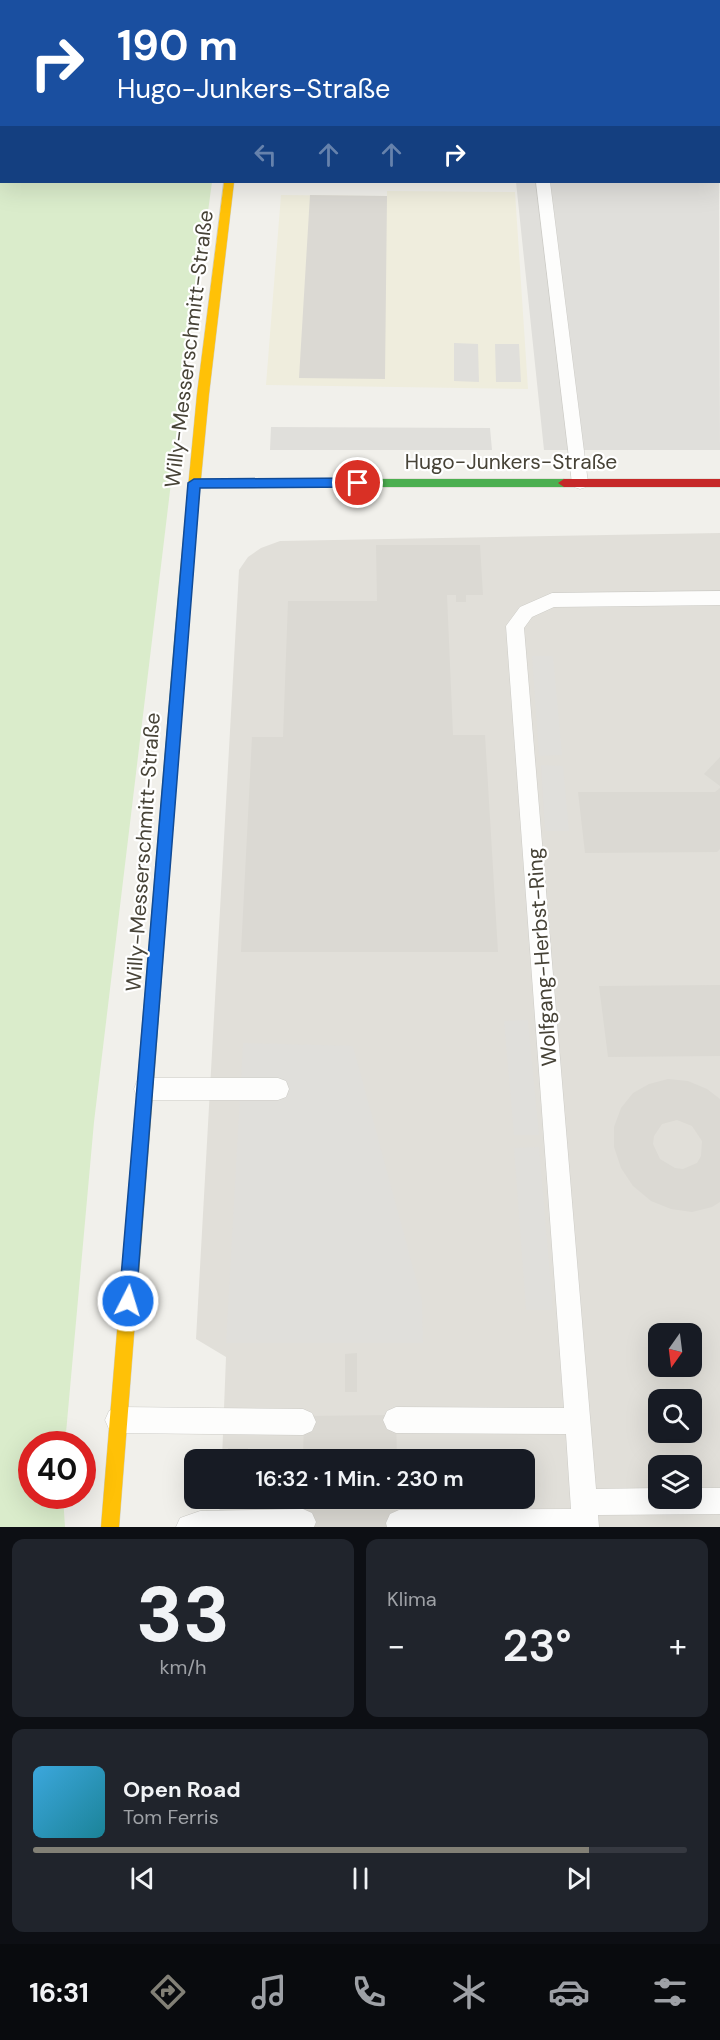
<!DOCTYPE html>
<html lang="de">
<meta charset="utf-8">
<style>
:root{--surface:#171b24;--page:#20242c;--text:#f1f3f6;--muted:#9ea1a6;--line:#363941;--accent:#828076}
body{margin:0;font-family:"DM Sans",sans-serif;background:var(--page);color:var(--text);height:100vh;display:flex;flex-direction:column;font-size:22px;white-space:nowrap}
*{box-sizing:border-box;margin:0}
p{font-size:20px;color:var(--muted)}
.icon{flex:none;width:33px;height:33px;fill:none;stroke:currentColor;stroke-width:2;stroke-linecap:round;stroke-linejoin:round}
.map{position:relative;height:1527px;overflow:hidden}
.sheet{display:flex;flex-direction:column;gap:12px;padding:12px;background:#0d0f14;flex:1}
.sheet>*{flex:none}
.banner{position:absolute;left:0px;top:0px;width:720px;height:183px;box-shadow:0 6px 24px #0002;background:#1a4fa0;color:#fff;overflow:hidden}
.needle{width:39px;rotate:194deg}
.fabs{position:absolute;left:648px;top:1323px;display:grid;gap:12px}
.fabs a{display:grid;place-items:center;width:54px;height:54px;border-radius:12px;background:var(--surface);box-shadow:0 6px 24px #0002;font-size:30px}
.speed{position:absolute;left:18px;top:1431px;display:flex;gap:12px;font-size:30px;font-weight:700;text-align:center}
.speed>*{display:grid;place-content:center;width:78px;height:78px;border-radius:50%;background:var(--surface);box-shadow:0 6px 24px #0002;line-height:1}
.speed .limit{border:9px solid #d22;background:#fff;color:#111}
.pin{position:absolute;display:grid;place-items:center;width:51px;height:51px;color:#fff;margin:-26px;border:3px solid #fff;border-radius:50%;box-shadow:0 2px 6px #0007}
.me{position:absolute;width:66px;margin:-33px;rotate:5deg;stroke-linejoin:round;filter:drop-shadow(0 0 4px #0008)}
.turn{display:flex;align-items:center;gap:21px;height:126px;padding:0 18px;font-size:27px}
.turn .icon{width:78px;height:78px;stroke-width:2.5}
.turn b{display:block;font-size:42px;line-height:51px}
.lanes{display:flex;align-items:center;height:57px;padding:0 18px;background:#0003;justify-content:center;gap:30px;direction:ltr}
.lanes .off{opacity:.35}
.big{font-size:45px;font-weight:600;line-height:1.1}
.sheet .tile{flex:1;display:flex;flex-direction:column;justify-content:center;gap:9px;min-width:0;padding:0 21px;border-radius:12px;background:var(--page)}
.sheet .dial{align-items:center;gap:0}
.dial b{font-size:78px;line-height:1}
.song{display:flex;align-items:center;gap:18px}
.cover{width:72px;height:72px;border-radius:9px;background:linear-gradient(135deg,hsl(200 70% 55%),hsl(190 70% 35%))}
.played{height:6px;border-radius:3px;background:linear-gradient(90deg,var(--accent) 85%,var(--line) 85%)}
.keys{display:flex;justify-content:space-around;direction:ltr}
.heat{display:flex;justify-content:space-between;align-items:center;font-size:33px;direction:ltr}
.sheet .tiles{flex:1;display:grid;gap:12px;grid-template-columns:1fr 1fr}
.tile:last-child{grid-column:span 2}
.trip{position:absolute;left:184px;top:1449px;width:351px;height:60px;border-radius:12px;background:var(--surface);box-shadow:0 6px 24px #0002;font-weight:600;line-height:60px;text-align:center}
.tab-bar{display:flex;height:96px;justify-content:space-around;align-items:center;background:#090b0e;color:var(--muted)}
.tab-bar .icon{width:42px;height:42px}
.tab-bar .current{color:var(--accent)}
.tab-bar b{font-size:27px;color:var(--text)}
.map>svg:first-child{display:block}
.commercial{fill:#f4eede}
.industrial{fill:#e1dfd9;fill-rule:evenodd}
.education{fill:#efeddd}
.green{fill:#daeccb}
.parking{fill:#e0dfdb}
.building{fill:#dbd9d3;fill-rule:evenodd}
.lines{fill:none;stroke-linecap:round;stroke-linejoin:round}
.lane-casing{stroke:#cdccc7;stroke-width:1}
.street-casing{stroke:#cdccc7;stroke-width:1}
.fast-casing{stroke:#d0cec2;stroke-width:1}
.slow-casing{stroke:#d0cec2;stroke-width:1}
.jam-casing{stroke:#d0cec2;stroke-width:1}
.lane{fill:#fdfdfc;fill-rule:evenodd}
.street{fill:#fdfdfc;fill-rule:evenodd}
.fast{fill:#4caf50;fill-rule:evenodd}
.slow{fill:#ffc107;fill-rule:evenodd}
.jam{fill:#c62828;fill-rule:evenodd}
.route{fill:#1a73e8;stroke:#114b97;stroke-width:1.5}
.labels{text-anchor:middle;stroke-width:4.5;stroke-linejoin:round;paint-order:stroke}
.street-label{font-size:21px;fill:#474337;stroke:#fff}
</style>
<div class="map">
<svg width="720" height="1527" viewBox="0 0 720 1527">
<rect width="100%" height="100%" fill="#f1f0eb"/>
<path class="commercial" d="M 0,0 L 720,0 L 720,57 L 718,2 L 2,2 L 0,68 Z"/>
<path class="industrial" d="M 720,533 L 720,1527 L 219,1527 L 220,1499 L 525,1498 L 525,1460 L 222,1459 L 226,1357 L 196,1339 L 239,570 L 248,557 L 261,548 L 280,541 ZM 658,1334 L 692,1334 L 692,1366 L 658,1366 ZM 658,1400 L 692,1400 L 692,1432 L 658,1432 ZM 658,1466 L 692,1466 L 692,1498 L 658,1498 Z"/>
<path class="education" d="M 387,191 L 515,192 L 528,389 L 266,385 L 281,195 L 387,196 Z"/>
<path class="green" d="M 0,128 L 2,182 L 212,182 L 170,491 L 94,1122 L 65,1444 L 32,1444 L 32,1496 L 63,1496 L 65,1527 L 0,1527 Z"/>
<path class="parking" d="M 719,152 L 720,450 L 544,450 L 516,182 L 718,182 Z
M 454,343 L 478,344 L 479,382 L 454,381 Z
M 495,344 L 519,344 L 521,382 L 496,382 Z
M 271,427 L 490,428 L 492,450 L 270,450 Z
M 532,656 L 553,656 L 562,755 L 539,756 Z
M 541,765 L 563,766 L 569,831 L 545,831 Z
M 528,1020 L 539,1135 L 514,1135 L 504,1021 Z
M 243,1043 L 353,1046 L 422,1301 L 423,1343 L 226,1343 Z
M 539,1147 L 553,1310 L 526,1310 L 514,1148 Z"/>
<path class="building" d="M 310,195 L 387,196 L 385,379 L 299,378 Z
M 376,545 L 480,545 L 483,595 L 466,595 L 466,602 L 456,602 L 456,595 L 447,595 L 453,735 L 485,735 L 498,952 L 241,952 L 252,737 L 283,737 L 288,601 L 377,601 Z
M 720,757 L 720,786 L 704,774 Z
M 720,788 L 720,849 L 717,852 L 585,853 L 578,792 L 715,792 Z
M 720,985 L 720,1056 L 608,1057 L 599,986 Z
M 668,1079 L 688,1081 L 707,1089 L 720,1099 L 720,1202 L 712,1207 L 692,1212 L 671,1209 L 651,1201 L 633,1186 L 621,1168 L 614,1147 L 614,1127 L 621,1108 L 633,1093 L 649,1084 ZM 677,1120 L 692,1126 L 702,1141 L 701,1156 L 697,1163 L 683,1169 L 675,1168 L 660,1159 L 653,1144 L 654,1136 L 662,1124 Z
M 357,1353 L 357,1392 L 345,1392 L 345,1354 Z
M 396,1415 L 397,1460 L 303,1460 L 304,1416 Z
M 228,1448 L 248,1448 L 247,1460 L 227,1460 Z
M 303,1498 L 398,1498 L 399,1527 L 303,1527 Z"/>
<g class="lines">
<defs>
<path id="lane" d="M 507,0 L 519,0 L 519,2 L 507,2 Z
M 525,0 L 537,0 L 538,2 L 525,2 Z
M 718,33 L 720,33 L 720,41 L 718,41 Z
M 718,174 L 720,174 L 720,182 L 714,182 L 718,182 Z
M 536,182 L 550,182 L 588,483 L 586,487 L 580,489 L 574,487 L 572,483 Z
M 720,591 L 720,605 L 554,607 L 532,617 L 524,628 L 596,1489 L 658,1488 L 658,1498 L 692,1498 L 692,1488 L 720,1488 L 720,1514 L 598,1515 L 599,1527 L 387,1527 L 386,1523 L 390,1514 L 399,1510 L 571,1509 L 566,1434 L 396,1433 L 387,1429 L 383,1420 L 387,1411 L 396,1407 L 564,1408 L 506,626 L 520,607 L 552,593 Z
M 145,1078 L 278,1078 L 286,1081 L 289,1089 L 286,1097 L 278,1100 L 145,1100 L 137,1097 L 134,1089 L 137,1081 Z
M 118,1407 L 303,1409 L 312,1413 L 316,1422 L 312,1431 L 303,1435 L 118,1433 L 109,1429 L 105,1420 L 109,1411 Z
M 303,1509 L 312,1513 L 316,1522 L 314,1527 L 176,1527 L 180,1518 L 200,1511 Z"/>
<path id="street" d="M 55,0 L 77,0 L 54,2 Z
M 2,77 L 2,97 L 0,98 L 0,78 Z"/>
<path id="fast" d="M 194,479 L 564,479 L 570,483 L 564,487 L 194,487 L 188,483 Z
M 186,568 L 192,573 L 157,1039 L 154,1044 L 149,1046 L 144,1044 L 141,1039 L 180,573 Z"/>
<path id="slow" d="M 718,87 L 720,87 L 720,93 L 718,93 Z
M 0,96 L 2,96 L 2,102 L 0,102 Z
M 224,182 L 234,182 L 209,394 L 192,573 L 186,578 L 180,573 L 197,394 Z
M 149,1032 L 154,1034 L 157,1039 L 119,1527 L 101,1527 L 141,1039 L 144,1034 Z"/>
<path id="jam" d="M 564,479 L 720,479 L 720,487 L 564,487 L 558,483 Z"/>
</defs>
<use href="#lane" class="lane-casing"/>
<use href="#street" class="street-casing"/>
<use href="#fast" class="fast-casing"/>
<use href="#slow" class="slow-casing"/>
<use href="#jam" class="jam-casing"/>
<use href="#lane" class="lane"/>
<use href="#street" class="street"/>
<use href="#fast" class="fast"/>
<use href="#slow" class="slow"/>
<use href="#jam" class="jam"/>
</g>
<path class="route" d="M 358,478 L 364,483 L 358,487 L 200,488 L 136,1301 L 134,1307 L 128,1310 L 122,1307 L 119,1301 L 188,483 L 194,479 Z"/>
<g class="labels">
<g class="street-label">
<text transform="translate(189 349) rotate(-83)" y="7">Willy-Messerschmitt-Straße</text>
<text x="511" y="469">Hugo-Junkers-Straße</text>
<text transform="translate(143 852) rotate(-86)" y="7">Willy-Messerschmitt-Straße</text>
<text transform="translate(542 957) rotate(-94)" y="7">Wolfgang-Herbst-Ring</text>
</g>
</g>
</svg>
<div class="fabs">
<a><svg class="needle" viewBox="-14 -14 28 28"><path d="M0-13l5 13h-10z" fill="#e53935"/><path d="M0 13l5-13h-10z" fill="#9ea1a6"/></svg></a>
<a><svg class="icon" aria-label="search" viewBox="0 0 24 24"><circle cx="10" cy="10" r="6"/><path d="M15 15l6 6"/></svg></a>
<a><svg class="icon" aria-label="layers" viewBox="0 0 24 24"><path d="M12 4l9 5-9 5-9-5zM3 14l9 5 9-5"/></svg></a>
</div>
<div class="speed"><div class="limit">40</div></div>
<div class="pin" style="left:358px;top:483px;background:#d93025"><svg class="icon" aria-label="arrive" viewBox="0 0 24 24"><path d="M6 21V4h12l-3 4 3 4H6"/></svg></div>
<svg class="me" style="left:128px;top:1301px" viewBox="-20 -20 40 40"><circle r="17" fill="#1a73e8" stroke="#fff" stroke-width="3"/><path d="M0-11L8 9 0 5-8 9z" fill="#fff"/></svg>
<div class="trip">16:32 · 1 Min. · 230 m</div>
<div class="banner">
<div class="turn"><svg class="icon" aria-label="right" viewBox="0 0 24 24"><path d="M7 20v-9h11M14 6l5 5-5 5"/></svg><div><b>190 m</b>Hugo-Junkers-Straße</div></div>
<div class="lanes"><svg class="icon off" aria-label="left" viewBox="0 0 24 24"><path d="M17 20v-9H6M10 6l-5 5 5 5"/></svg><svg class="icon off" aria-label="ahead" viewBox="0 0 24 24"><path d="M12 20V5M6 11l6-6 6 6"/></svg><svg class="icon off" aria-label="ahead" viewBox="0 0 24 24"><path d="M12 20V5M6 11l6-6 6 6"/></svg><svg class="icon" aria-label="right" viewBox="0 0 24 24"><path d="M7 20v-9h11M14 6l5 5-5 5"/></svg></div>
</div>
</div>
<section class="sheet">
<div class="tiles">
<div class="tile dial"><b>33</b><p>km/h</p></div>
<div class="tile"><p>Klima</p>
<div class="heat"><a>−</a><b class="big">23°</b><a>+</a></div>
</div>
<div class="tile">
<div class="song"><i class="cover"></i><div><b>Open Road</b><p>Tom Ferris</p></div></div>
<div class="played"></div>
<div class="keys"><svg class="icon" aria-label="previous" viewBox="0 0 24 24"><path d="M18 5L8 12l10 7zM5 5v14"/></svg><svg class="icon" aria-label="pause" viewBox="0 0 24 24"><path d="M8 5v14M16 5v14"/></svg><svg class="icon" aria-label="next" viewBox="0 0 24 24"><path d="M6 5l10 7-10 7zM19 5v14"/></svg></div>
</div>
</div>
</section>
<nav class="tab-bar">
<b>16:31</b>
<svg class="icon current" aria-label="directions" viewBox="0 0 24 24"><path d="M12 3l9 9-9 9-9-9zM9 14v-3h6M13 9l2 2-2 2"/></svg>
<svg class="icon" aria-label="music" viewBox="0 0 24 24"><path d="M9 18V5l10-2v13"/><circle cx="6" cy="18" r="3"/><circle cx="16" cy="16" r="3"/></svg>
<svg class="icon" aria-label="phone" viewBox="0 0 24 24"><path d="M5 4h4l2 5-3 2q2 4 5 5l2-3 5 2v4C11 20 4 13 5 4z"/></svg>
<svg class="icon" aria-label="climate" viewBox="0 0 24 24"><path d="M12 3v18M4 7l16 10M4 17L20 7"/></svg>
<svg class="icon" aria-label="car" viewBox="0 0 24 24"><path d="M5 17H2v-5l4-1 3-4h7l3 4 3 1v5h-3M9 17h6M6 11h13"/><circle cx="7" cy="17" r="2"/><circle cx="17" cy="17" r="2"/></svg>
<svg class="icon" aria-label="filters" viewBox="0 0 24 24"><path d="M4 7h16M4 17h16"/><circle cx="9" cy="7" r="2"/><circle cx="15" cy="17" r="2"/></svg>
</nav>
